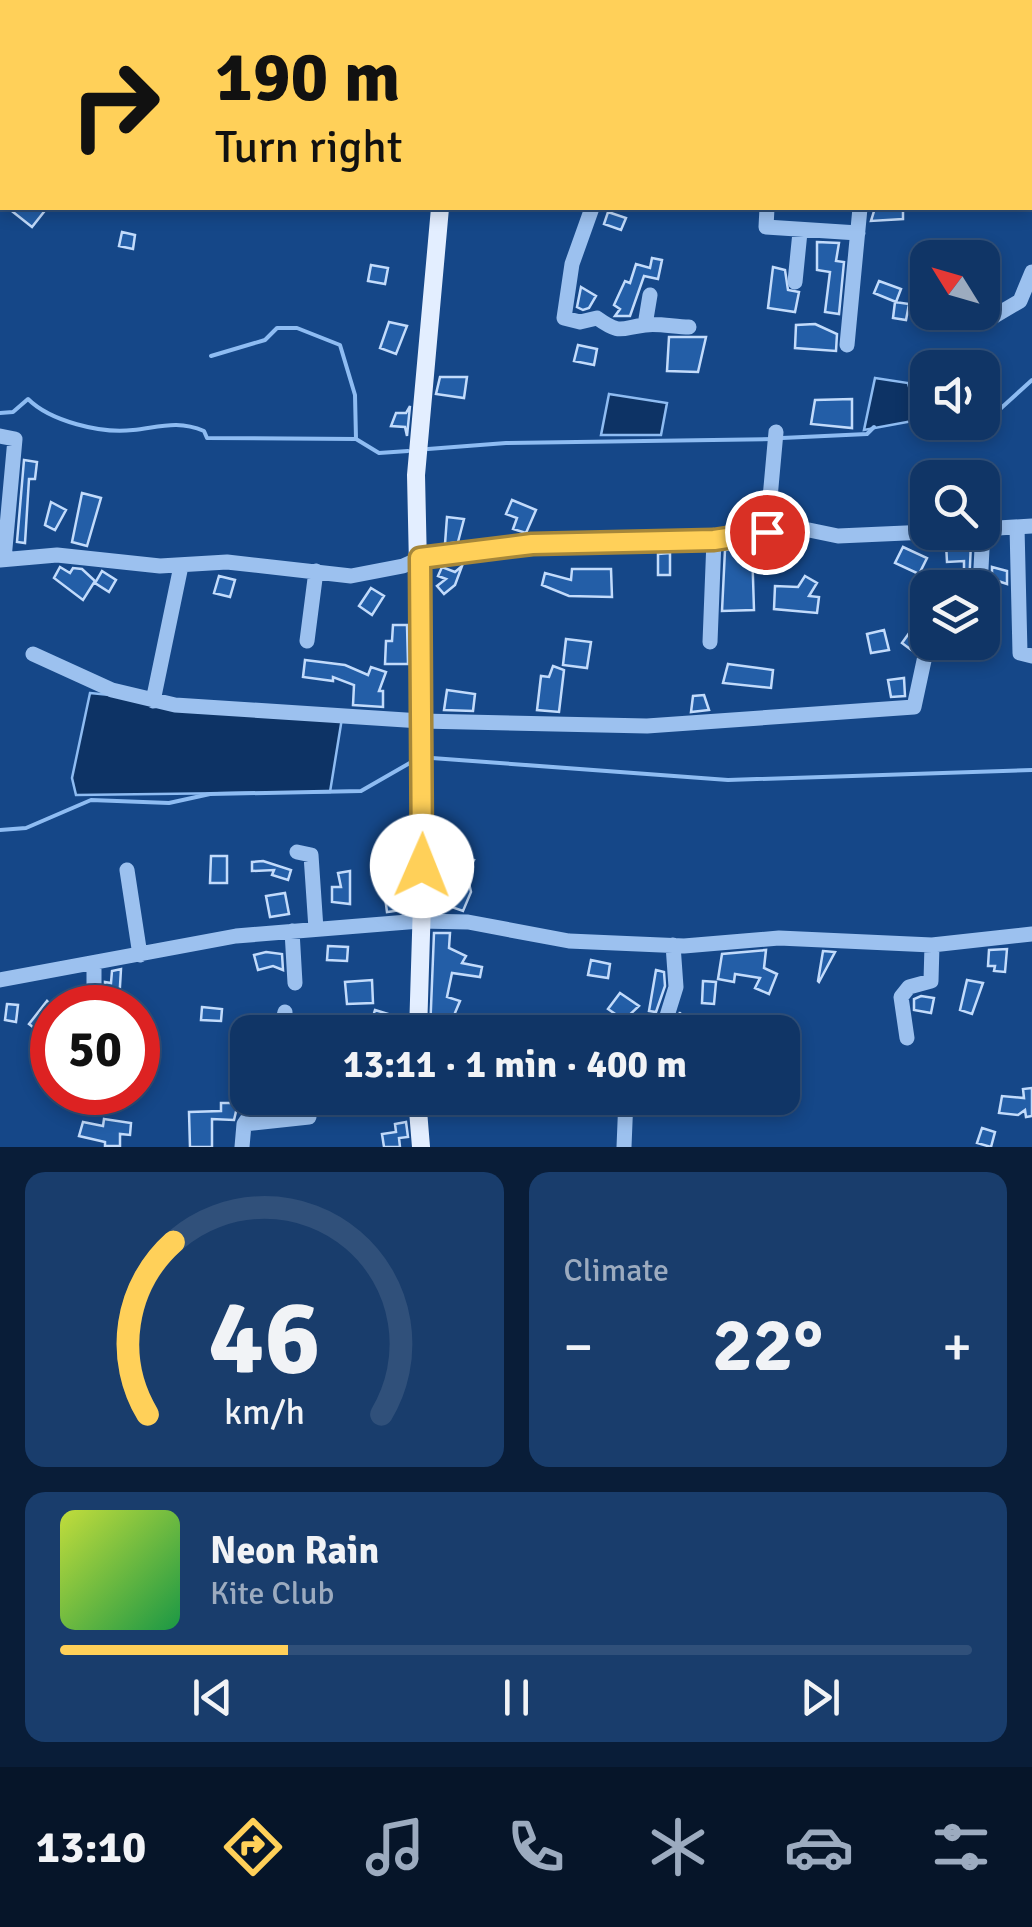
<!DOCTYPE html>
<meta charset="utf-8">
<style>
:root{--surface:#103566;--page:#193d6c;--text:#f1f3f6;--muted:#9cabbf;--line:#30507a;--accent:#ffd059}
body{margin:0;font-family:Signika,sans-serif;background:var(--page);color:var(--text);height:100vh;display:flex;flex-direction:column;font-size:38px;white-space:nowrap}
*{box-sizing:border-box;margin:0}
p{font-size:32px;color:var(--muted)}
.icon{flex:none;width:55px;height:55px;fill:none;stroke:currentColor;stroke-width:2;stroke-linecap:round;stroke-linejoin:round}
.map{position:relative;height:1147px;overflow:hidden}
.panel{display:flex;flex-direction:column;gap:25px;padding:25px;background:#091d38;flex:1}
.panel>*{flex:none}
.banner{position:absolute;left:0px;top:0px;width:1032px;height:210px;box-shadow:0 5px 15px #0003,0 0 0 2px var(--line);background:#ffd059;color:#111;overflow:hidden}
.needle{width:65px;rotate:307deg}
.controls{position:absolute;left:910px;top:240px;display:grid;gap:20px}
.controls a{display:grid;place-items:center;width:90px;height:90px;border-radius:20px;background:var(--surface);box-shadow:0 5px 15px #0003,0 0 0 2px var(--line);font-size:50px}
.speed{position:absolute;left:30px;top:985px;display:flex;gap:20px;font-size:50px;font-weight:700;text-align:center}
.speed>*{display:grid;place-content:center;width:130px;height:130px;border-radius:50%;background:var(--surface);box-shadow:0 5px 15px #0003,0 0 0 2px var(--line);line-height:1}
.speed .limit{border:15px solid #d22;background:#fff;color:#111}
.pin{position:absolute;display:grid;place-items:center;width:85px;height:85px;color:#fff;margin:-42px;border:5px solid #fff;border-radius:50%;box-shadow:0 2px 10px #0007}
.me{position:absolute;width:110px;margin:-55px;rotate:1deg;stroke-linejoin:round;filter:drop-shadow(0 0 8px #0008)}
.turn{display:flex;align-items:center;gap:35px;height:210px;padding:0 50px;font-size:45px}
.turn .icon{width:130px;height:130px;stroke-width:2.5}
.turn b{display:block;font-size:70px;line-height:85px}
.big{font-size:75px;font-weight:800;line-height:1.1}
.panel .tile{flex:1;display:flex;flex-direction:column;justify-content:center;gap:15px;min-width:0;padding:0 35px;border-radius:20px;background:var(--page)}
.panel .dial{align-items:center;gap:0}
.dial svg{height:260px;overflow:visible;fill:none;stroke:var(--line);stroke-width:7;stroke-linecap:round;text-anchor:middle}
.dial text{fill:var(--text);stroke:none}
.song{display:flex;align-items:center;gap:30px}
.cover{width:120px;height:120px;border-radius:15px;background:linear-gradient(135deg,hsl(70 70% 55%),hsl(140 70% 35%))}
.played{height:10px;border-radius:5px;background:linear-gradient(90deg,var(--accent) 25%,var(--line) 25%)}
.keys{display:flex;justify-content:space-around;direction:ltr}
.heat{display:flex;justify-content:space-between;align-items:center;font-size:55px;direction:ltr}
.panel .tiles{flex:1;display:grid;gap:25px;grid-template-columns:1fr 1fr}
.tile:last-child{grid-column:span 2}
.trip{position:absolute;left:230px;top:1015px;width:570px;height:100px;border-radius:20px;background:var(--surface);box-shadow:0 5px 15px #0003,0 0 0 2px var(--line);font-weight:800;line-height:100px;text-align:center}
.tab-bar{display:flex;height:160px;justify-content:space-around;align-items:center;background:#061529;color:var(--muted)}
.tab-bar .icon{width:70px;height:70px}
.tab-bar .selected{color:var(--accent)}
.tab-bar b{font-size:45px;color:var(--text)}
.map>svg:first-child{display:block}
.water{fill:#0d3365;stroke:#8ebcf2;stroke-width:2.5}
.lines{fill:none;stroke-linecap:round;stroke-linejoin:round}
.stream{stroke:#8ebcf2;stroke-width:4}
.building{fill:#235ea7;stroke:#c2dbfb;stroke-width:2.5}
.minor{stroke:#9cc1ef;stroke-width:15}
.major{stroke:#e3eeff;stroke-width:18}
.route-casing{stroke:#a6873a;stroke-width:25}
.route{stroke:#ffd059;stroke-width:18}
</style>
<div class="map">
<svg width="1032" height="1147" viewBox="0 0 1032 1147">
<rect width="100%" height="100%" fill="#154788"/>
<path class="water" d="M 875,378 L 908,383 L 918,420 L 864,430 Z
M 609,394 L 667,403 L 661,435 L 601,435 Z
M 90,693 L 342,718 L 330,792 L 76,795 L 72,778 Z"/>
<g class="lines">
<path class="stream" d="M 911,407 L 928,408
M 982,409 L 999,410 L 1032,380
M 0,413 L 13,412 L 28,399 C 50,421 101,434 133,430 C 160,427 178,420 204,431 L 207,438 L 356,439 L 355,395 L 340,345 L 297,328 L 277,328 L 265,340 L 211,356
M 782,438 L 867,434 L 874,427
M 356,439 L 379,453 L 408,451
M 428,449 L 506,443 L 773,439
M 432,758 L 728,780 L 1032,770
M 0,830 L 26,828 L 91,800 L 169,803 L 210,794 L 361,791 L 415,760"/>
</g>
<path class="building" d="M 8,208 L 47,208 L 32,227 Z
M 875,208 L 903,208 L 903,219 L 871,221 Z
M 608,212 L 626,218 L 621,230 L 604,224 Z
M 122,232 L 135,235 L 133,249 L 119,246 Z
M 817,242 L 839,243 L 836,261 L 844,262 L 839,314 L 825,312 L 830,272 L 817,270 Z
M 652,258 L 662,260 L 658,279 L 644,276 L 630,316 L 615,316 L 620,309 L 614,305 L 625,281 L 630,283 L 636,264 L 650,268 Z
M 371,265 L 388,268 L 385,284 L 368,281 Z
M 773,267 L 785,270 L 788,290 L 799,292 L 795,312 L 768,308 Z
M 879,281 L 901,289 L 896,302 L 874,293 Z
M 581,287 L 596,296 L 589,308 L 583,310 L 577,307 Z
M 895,302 L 909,304 L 906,320 L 893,318 Z
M 389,322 L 407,326 L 396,354 L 380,348 Z
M 815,324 L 837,334 L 836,351 L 795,348 L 796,325 Z
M 669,337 L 706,337 L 698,372 L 667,371 Z
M 578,345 L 597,349 L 594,365 L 574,361 Z
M 440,377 L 467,377 L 464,398 L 436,394 Z
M 852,399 L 852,428 L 811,424 L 815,400 Z
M 410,406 L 407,436 L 405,427 L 391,426 L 396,413 L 406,413 Z
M 24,460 L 37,462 L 35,479 L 29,479 L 25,543 L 17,542 Z
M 82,493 L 101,498 L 87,546 L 72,542 Z
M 512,500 L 536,510 L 526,533 L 513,529 L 517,518 L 506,514 Z
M 51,502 L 66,510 L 55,530 L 45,525 Z
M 447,517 L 464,519 L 458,542 L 445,544 Z
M 971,542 L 969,588 L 964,588 L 964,561 L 947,562 L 946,543 Z
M 752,547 L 754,610 L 722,611 L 725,550 Z
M 903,547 L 927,558 L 919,574 L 895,563 Z
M 670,553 L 670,575 L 658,575 L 658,554 Z
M 462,566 L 455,585 L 444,594 L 437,586 L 446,579 L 438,576 L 442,567 L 455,572 Z
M 60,567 L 70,573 L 73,568 L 82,569 L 95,581 L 83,600 L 54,578 Z
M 992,567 L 1007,571 L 1007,584 L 992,579 Z
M 572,569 L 611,569 L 612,597 L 569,596 L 542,585 L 545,573 L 571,580 Z
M 102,571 L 116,580 L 109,592 L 95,583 Z
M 219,576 L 235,580 L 230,597 L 214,593 Z
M 805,576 L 817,583 L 809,596 L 819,597 L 817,613 L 774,609 L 775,586 L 798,587 Z
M 371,588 L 384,596 L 372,615 L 359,606 Z
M 393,625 L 407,625 L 408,664 L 385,664 L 386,641 L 392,641 Z
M 912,629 L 920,635 L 914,652 L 902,643 Z
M 884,630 L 889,650 L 871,653 L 867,634 Z
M 566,639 L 591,642 L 587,668 L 563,665 Z
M 305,660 L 345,665 L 368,675 L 371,667 L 386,672 L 379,691 L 383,691 L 383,707 L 353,705 L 354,685 L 333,677 L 333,681 L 303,677 Z
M 728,664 L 773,670 L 771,688 L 723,683 Z
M 553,666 L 564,670 L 559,712 L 537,710 L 541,676 L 549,677 Z
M 904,678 L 905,696 L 891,697 L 888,680 Z
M 447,690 L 475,694 L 473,711 L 444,710 Z
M 704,695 L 709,710 L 691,712 L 693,696 Z
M 447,851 L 474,860 L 470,868 L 465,866 L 471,892 L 463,911 L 446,905 L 451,894 L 448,864 L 441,861 Z
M 211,856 L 227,856 L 227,883 L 210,883 Z
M 263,861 L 291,870 L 288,880 L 272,875 L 274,870 L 252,871 L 252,862 Z
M 350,871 L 350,904 L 332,902 L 332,887 L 341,887 L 338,873 Z
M 285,893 L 289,914 L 270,917 L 266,896 Z
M 410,893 L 409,909 L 387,912 L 385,897 Z
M 434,933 L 450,933 L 449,948 L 466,956 L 462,963 L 482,967 L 480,977 L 452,973 L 447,997 L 460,1001 L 447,1032 L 430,1032 Z
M 328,946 L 348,947 L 347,961 L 327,960 Z
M 1007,949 L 1005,972 L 994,971 L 995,966 L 988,966 L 989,950 Z
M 766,950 L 764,968 L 777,974 L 769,994 L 755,988 L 760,978 L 735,974 L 734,982 L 718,979 L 722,954 Z
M 823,951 L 835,952 L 819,982 L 818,981 Z
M 266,952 L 282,954 L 283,970 L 273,966 L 258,970 L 254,955 Z
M 591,960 L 610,964 L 608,978 L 588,975 Z
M 121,969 L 119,1003 L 105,1003 L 105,982 L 111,983 L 112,971 Z
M 656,970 L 664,972 L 665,986 L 656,1012 L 649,1011 Z
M 372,980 L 373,1003 L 347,1004 L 345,982 Z
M 967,980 L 983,983 L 972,1014 L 960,1010 Z
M 703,981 L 716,982 L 714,1004 L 702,1003 Z
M 620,993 L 639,1006 L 624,1020 L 608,1009 Z
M 921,996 L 934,998 L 931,1013 L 914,1010 L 914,999 Z
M 47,1001 L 52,1006 L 52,1021 L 38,1031 L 29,1024 Z
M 7,1004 L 18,1005 L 16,1022 L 5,1020 Z
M 202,1007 L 222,1009 L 221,1021 L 201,1020 Z
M 375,1010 L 395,1016 L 391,1028 L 371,1023 Z
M 680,1012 L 680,1024 L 702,1032 L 674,1032 Z
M 1032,1088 L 1032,1116 L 1026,1117 L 1025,1110 L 1018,1115 L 999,1113 L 1002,1096 L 1024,1098 L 1023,1089 Z
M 99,1092 L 123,1092 L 124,1102 L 100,1105 Z
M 221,1103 L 238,1103 L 234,1120 L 212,1119 L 212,1147 L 190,1147 L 189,1112 L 221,1111 Z
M 104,1119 L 131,1123 L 130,1135 L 120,1134 L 120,1146 L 105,1146 L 105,1142 L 79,1136 L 83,1122 L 103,1126 Z
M 406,1122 L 408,1137 L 399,1138 L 400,1147 L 384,1147 L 382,1134 L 396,1132 L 395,1124 Z
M 982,1128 L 995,1132 L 991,1147 L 977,1143 Z"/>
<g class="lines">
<path class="minor" d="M 1030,107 L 1032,107
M 0,152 L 2,152
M 592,208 L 572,264 L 564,318 L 580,322 L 597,318 C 621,335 620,328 645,325 C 658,323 675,327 689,327
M 767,208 L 766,227 L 858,233
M 795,282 L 800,232
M 991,318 L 1020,301 L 1032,272
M 645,325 L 650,295
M 847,345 L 860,208
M 0,436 L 15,439 L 4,559
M 1017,527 L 1020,653 L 1032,656
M 982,529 L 1032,526
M 767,531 L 776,432
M 0,560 L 57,555 L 160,566 L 227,562 L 351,576 L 403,566 L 421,558 L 532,544 L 714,540 L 809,530 L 838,536 L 928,532
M 980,588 L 983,529
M 927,616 L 928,627
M 307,641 L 316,571
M 710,642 L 714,540
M 33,654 L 112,690 L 175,705 L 421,721 L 647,726 L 914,707 L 928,642
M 153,701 L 181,566
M 297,852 L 311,855 L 316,929
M 127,870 L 140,955
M 292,931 L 295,983
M 94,963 L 94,1008
M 0,980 L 236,936 L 420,921 L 468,922 L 569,941 L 684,946 L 779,938 L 932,945 L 1032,934
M 280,1032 L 285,1012
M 662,1032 L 676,987 L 673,945
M 907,1038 L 901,997 L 909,987 L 931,981 L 932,945
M 659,1103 L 659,1098
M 244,1124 L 309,1117
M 242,1147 L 244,1124 L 262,1098
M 624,1147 L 626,1098"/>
<path class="major" d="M 518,2 L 518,0
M 418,1032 L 424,838 L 416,475 L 440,208
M 417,1098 L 421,1147"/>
</g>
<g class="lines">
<defs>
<path id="route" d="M 422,866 L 420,558 L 532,544 L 714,540 L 767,532"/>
</defs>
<use href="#route" class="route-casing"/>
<use href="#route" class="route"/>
</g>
</svg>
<div class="controls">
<a><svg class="needle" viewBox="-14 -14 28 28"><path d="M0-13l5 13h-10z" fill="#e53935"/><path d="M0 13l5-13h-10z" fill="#9cabbf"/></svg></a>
<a><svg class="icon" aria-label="sound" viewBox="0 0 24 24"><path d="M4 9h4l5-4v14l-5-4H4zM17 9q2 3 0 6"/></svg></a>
<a><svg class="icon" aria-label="search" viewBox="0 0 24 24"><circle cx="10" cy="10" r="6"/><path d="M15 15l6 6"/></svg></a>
<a><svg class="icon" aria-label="layers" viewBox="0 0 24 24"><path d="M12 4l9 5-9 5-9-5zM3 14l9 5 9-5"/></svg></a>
</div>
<div class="speed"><div class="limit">50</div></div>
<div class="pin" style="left:767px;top:532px;background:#d93025"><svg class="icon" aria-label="arrive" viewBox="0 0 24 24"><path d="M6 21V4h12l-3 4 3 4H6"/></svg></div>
<svg class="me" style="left:422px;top:866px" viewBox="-20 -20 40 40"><circle r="19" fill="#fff"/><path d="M0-13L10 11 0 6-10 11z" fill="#ffd059"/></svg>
<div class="trip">13:11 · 1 min · 400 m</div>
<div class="banner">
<div class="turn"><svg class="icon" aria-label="right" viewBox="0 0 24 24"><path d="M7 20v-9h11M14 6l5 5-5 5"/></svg><div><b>190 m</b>Turn right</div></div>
</div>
</div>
<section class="panel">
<div class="tiles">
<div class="tile dial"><svg viewBox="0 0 100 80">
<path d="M14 69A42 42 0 1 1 86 69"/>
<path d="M14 69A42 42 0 0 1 22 16" stroke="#ffd059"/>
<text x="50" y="56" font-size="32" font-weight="700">46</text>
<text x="50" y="72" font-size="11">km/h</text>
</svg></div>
<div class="tile"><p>Climate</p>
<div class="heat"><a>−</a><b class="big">22°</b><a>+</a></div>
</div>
<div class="tile">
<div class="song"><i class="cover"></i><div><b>Neon Rain</b><p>Kite Club</p></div></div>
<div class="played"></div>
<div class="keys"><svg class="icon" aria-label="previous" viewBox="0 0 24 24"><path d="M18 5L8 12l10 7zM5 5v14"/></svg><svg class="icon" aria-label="pause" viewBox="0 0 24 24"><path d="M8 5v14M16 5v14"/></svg><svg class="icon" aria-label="next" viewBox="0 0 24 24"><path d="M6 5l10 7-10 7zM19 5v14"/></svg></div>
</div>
</div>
</section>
<nav class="tab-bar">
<b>13:10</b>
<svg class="icon selected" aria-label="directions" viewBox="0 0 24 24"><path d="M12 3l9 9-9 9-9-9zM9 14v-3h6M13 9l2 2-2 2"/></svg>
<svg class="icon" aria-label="music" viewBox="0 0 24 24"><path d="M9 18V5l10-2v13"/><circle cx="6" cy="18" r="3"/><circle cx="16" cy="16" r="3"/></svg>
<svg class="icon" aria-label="phone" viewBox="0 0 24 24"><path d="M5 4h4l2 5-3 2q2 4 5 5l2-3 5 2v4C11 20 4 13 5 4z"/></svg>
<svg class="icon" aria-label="climate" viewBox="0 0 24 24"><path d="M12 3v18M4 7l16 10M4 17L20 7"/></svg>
<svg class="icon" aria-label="car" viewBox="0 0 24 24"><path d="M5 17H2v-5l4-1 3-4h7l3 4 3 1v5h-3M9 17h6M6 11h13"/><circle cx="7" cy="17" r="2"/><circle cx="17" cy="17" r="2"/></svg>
<svg class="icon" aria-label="filters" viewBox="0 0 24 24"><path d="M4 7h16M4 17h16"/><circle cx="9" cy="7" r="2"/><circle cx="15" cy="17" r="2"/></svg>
</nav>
